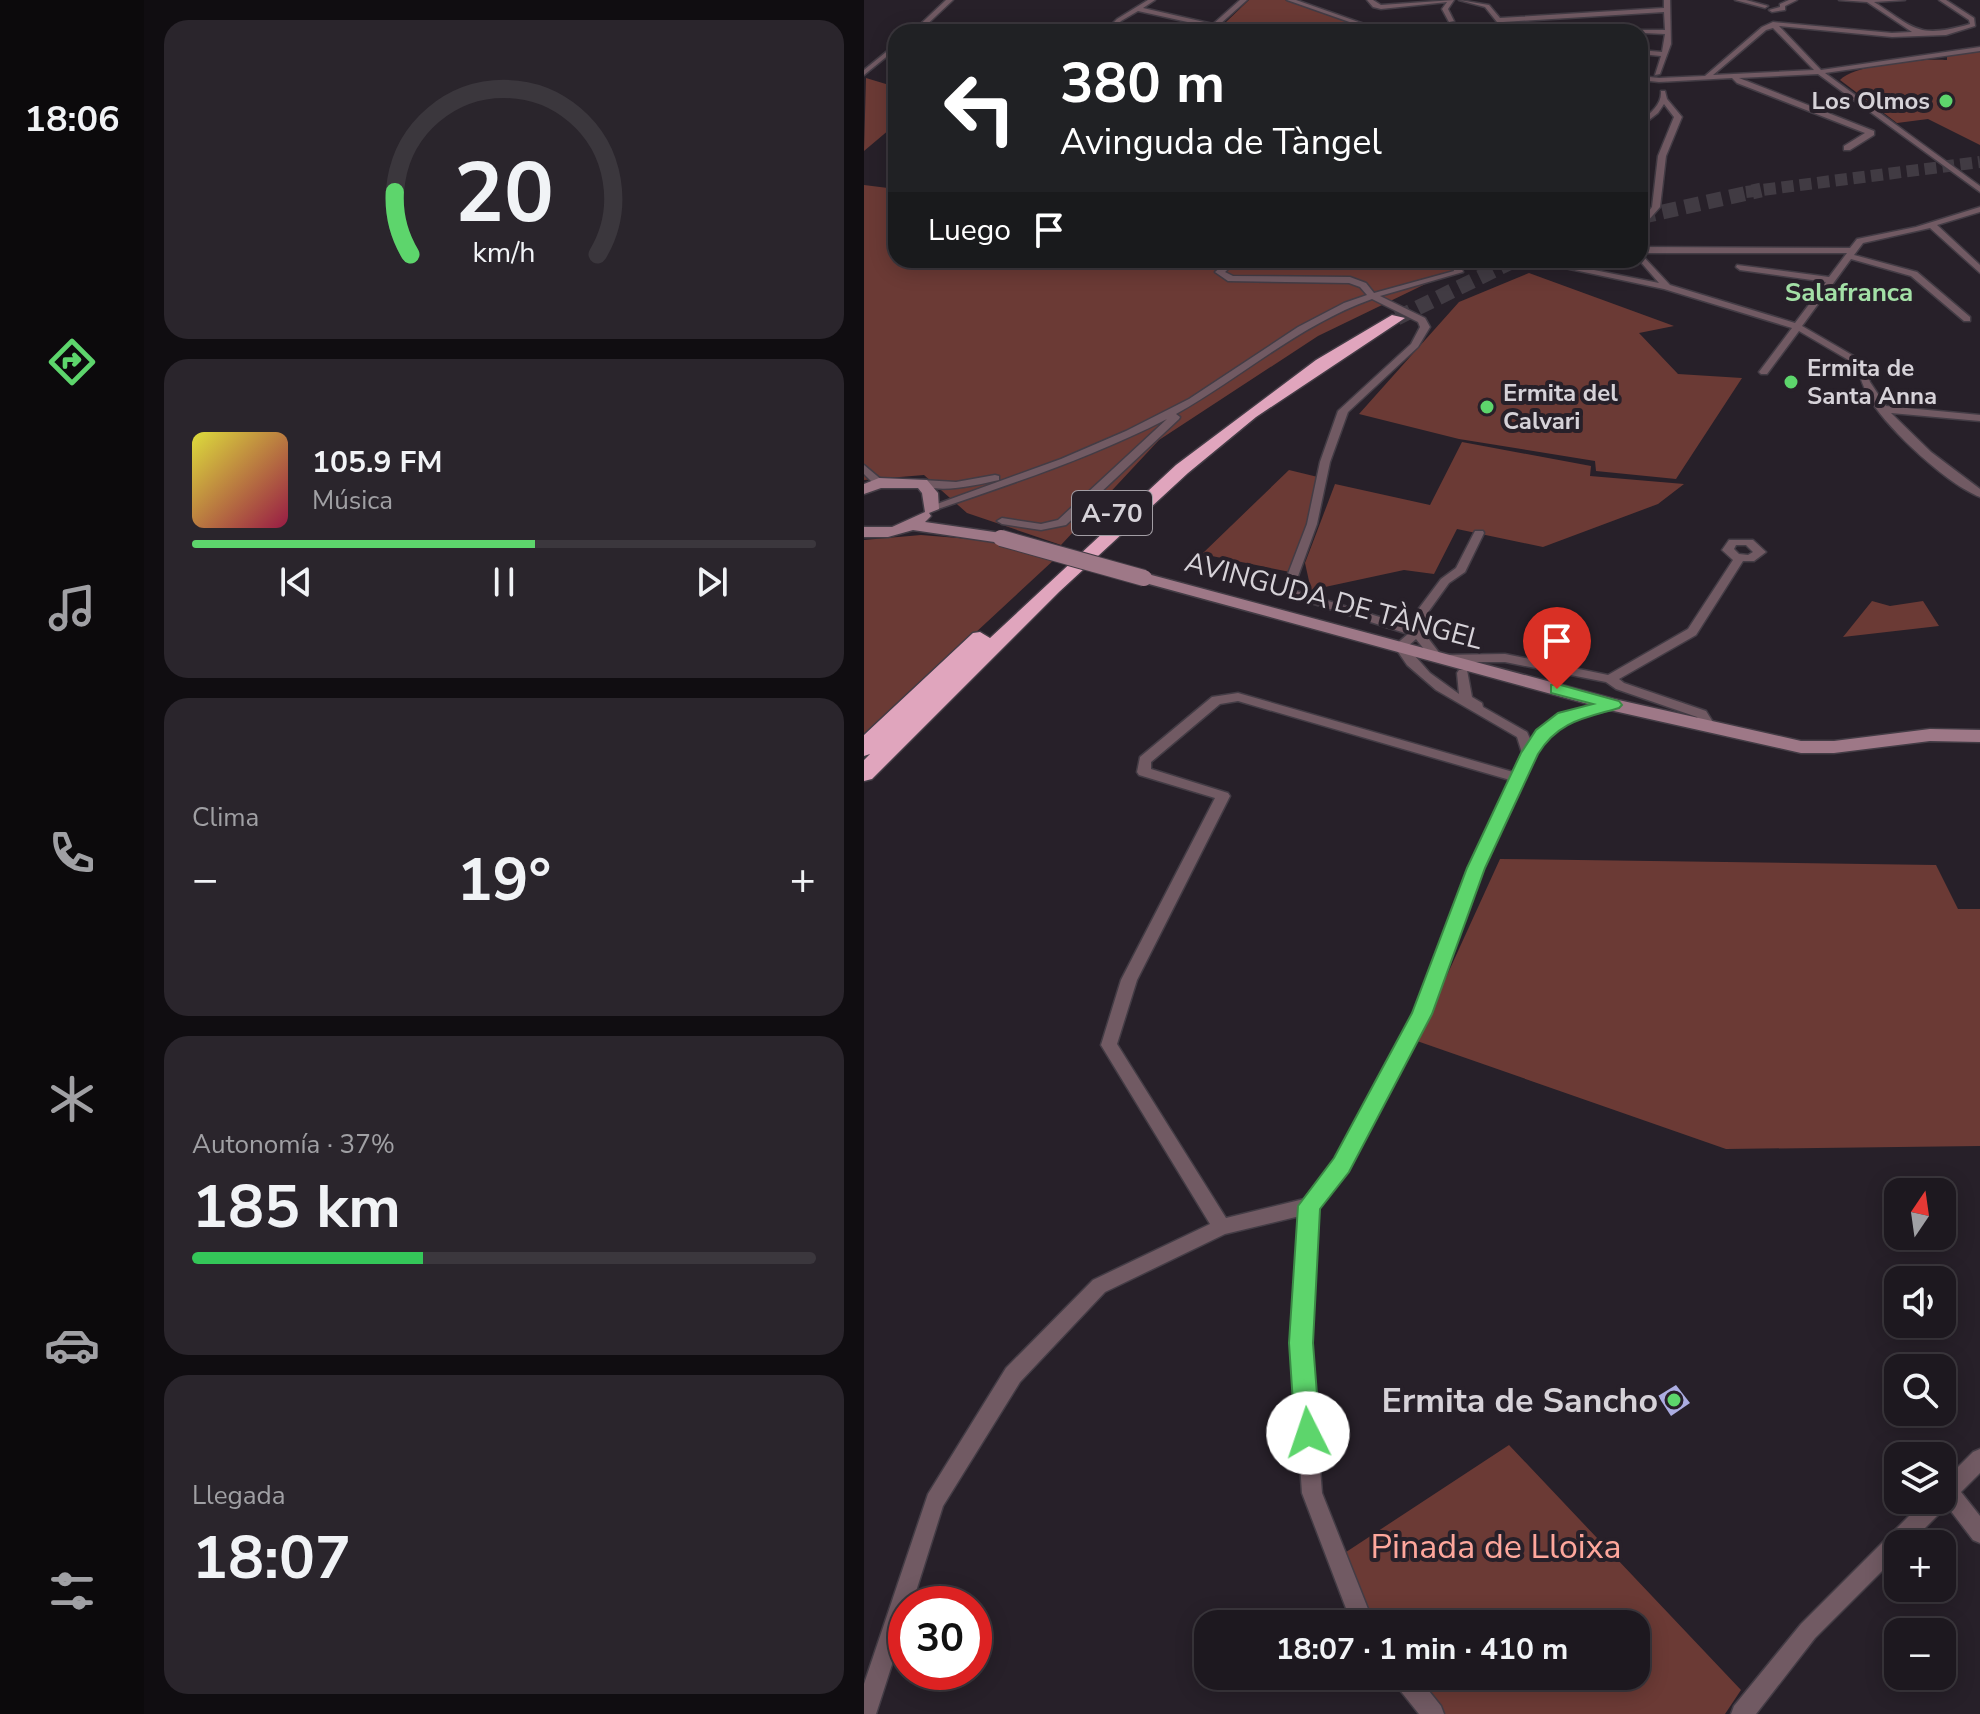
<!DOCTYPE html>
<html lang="es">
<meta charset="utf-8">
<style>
:root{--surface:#1d181f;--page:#2a252c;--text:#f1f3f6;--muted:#a0a0a4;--line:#3b373d;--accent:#5dd56c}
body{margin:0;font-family:"Nunito Sans",sans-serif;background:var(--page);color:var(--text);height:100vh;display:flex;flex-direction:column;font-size:30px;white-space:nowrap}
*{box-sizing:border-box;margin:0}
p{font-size:26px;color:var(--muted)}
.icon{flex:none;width:44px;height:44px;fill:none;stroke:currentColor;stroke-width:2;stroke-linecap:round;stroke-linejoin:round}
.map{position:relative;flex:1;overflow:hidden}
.details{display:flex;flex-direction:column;gap:20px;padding:20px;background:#100d11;width:720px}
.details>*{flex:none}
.top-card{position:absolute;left:24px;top:24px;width:760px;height:244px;border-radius:24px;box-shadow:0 4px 20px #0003,0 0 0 2px var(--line);background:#202124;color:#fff;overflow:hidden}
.needle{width:52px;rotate:13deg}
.buttons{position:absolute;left:1020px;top:1178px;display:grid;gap:16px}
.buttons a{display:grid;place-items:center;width:72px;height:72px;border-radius:16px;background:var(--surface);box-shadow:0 4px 20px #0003,0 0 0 2px var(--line);font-size:40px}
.speed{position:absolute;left:24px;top:1586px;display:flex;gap:16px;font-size:40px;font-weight:700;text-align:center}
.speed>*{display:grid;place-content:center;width:104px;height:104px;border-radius:50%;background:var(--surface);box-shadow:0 4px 20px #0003,0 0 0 2px var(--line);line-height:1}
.speed .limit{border:12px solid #d22;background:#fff;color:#111}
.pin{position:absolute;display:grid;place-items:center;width:68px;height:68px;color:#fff;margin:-82px -34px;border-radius:50% 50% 50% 0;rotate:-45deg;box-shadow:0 0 8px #0007}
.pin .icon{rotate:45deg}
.me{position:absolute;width:88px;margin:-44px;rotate:356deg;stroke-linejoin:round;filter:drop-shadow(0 0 6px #0008)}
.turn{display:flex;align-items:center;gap:28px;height:168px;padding:0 40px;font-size:36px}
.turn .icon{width:104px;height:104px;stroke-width:2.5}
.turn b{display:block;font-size:56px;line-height:68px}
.then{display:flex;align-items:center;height:76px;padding:0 40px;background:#0003;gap:16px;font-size:30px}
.big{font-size:60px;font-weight:700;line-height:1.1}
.details .tile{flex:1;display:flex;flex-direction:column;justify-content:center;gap:12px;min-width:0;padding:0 28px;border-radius:24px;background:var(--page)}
.details .dial{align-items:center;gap:0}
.dial svg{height:208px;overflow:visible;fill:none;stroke:var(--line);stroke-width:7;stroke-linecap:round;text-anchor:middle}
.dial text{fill:var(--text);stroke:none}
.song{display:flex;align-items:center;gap:24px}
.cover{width:96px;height:96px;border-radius:12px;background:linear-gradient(135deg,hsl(60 70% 55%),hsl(340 70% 35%))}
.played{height:8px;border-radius:4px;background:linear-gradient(90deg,var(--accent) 55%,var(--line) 55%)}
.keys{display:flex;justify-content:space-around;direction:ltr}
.heat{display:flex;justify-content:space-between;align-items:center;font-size:44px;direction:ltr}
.charge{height:12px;border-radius:6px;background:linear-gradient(90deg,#34c759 37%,var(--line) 0)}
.trip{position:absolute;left:330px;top:1610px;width:456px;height:80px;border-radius:24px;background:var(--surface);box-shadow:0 4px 20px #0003,0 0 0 2px var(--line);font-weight:700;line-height:80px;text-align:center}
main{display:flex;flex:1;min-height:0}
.menu{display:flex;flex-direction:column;width:144px;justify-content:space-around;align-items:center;background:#0c0a0c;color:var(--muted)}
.menu .icon{width:56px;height:56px}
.menu .active{color:var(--accent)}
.menu b{font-size:36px;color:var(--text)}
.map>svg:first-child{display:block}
.green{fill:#6b3a35}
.building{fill:#acade2}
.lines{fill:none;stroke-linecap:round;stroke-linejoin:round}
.motorway-tunnel-far1{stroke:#413b43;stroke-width:12;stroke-dasharray:12 6;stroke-linecap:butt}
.motorway-tunnel{stroke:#413b43;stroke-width:15;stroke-dasharray:15 8;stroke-linecap:butt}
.minor-casing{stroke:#433c45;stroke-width:3}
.secondary-casing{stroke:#433c45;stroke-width:3}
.motorway-casing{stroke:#433c45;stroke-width:3}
.minor{fill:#715a63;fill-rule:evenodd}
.secondary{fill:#9e7887;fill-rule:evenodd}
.motorway{fill:#e0a5bd;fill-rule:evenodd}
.secondary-bridge-casing{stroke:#433c45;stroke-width:18;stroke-linecap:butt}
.secondary-bridge{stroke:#9e7887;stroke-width:16}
.route{fill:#5dd56c;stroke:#3c8a46;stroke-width:2}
.poi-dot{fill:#5dd56c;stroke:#272029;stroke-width:3}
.labels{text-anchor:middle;stroke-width:8;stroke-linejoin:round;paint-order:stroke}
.far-poi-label{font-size:24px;font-weight:bold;fill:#d6d2d8;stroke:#272029;text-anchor:start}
.far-neighbourhood-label{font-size:26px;font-weight:bold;fill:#a3e0a6;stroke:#272029}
.shield{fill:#272029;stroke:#a29da4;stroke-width:2}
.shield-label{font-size:26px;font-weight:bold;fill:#d6d2d8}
.street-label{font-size:28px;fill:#d6d2d8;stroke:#272029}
.near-poi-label{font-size:34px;font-weight:bold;fill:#d6d2d8;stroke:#272029;text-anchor:end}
.near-park-label{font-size:34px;fill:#fea79c;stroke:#272029}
</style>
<main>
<nav class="menu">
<b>18:06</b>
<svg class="icon active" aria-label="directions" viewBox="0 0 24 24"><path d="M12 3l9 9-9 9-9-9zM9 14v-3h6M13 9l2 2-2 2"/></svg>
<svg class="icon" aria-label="music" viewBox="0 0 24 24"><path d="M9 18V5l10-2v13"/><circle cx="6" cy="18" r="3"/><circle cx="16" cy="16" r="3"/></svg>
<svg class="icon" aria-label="phone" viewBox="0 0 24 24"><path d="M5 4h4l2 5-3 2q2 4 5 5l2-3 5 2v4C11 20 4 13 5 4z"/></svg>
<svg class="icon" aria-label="climate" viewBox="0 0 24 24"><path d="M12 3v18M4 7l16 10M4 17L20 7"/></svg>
<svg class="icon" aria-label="car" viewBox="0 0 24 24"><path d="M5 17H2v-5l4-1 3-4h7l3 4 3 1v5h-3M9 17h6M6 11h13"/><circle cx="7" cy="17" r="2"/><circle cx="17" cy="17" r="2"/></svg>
<svg class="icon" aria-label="filters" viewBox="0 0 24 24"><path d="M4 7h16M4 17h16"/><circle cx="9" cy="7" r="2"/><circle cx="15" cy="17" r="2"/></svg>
</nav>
<section class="details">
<div class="tile dial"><svg viewBox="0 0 100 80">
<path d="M14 69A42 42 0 1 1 86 69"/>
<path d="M14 69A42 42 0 0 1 8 45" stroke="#5dd56c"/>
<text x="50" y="56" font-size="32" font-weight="700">20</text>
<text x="50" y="72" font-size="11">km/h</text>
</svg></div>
<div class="tile">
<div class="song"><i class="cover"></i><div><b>105.9 FM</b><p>Música</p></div></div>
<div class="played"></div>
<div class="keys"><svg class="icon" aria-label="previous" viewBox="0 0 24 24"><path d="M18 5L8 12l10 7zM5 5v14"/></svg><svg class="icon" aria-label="pause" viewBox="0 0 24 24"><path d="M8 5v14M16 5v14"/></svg><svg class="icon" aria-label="next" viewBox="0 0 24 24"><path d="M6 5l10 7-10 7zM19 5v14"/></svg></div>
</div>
<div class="tile"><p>Clima</p>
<div class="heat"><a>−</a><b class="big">19°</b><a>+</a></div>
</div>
<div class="tile"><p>Autonomía · 37%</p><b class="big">185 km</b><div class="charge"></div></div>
<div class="tile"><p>Llegada</p><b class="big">18:07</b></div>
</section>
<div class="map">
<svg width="1116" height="1714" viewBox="0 0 1116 1714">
<rect width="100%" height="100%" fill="#272029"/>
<path class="green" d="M 385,0 L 421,0 L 512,32 L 396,32 L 361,23 Z
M 1116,51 L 1116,145 L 1064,119 L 1033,123 L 976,80 C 990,64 1060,58 1083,60 L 1083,55 Z
M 2,78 L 32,87 L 32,124 L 0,151 Z
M 0,185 L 32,189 L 32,260 L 609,261 L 454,336 L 295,440 L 197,545 L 103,513 L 60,475 L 0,480 Z
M 665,273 L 810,326 L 775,333 L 814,374 L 878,378 L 812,479 L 732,471 L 731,461 L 595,439 L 495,414 L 595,302 Z
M 598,442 L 727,466 L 726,476 L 820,484 L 794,504 L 679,547 L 593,529 L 570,574 L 540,570 L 447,590 L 441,563 L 471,484 L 566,505 Z
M 425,470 L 458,478 L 431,573 L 338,554 Z
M 57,535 L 143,542 L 192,558 L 0,736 L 0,540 Z
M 1008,601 L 1026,606 L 1059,601 L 1075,626 L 979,637 Z
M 636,859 L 1072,865 L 1094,909 L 1116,909 L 1116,1146 L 862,1149 L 553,1041 Z
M 645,1445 L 877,1690 L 861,1714 L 569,1714 L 539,1676 L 772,1676 L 772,1624 L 499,1624 L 473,1558 Z"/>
<path class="building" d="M 812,1385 L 826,1403 L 807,1416 L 794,1396 Z"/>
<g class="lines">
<path class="motorway-tunnel-far1" d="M 882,192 L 1116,162"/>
<path class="motorway-tunnel" d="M 776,217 L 897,190
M 533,318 L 651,260"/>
<defs>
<path id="minor" d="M 82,0 L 89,0 L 55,32 L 48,32 Z
M 284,0 L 291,0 L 279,8 L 349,24 L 376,0 L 383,0 L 355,25 L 382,32 L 352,28 L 347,31 L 344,29 L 346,27 L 274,11 L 257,21 L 247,32 L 240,32 L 253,19 Z
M 423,0 L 432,0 L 523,32 L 514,32 Z
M 503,0 L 509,0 L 517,5 L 590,0 L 584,9 L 590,21 L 585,22 L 578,9 L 583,2 L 517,9 L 509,7 Z
M 595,0 L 625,5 L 636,18 L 800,8 L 800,0 L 806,0 L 807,44 L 796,74 L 791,75 L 797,56 L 776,54 L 776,50 L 798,52 L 801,34 L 758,32 L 761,30 L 801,30 L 800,12 L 639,22 L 647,32 L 641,32 L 621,7 Z
M 871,0 L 882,0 L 904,6 L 901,8 Z
M 925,0 L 933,0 L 921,6 L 921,10 L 908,12 L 905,10 L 916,7 L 916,4 Z
M 975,0 L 1041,0 L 1010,2 C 1052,29 1054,39 1106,24 L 1105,20 L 1075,0 L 1082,0 L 1110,18 L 1111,26 L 1082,35 L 1028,37 L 915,26 L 957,70 L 1116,47 L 1116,51 L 961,73 L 1116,186 L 1116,192 L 954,74 L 875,78 L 1010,131 L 1010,135 L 986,150 L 980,150 L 980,146 L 1001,133 L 873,83 L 868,78 L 795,82 L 776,80 L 776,76 L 795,78 L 841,76 L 898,27 L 909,22 L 1028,33 L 1048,32 L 1003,2 ZM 909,28 L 950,70 L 849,75 L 902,30 Z
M 32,44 L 32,49 L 0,75 L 0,70 Z
M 797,91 L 801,91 L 803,99 L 818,117 L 802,156 L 796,207 L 776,230 L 776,223 L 788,207 L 794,156 L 810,117 L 800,104 L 794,113 L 776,127 L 776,121 C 787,113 798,104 797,91 Z
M 1116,207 L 1116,212 L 1073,225 L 1116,265 L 1116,273 L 1066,228 L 999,243 L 990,255 L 1053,272 L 1106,317 L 1106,321 L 1100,321 L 1047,276 L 987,259 L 938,326 L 1000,362 L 1006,382 L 1022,406 L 1116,415 L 1116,421 L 1027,413 L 1067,452 L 1116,489 L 1116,497 C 1083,484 1026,431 1007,401 C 1000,389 996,378 993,365 L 935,331 L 903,374 L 897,374 L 895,372 L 928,328 L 800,289 L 701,268 L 705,265 L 795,283 L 775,260 L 776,253 L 806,285 L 931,323 L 962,282 L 876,270 L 872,267 L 873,265 L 965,277 L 983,253 L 776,253 L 776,247 L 986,248 L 993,239 L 1052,227 Z
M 365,260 L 374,260 L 361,272 L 369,276 L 486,277 L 502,283 L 510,293 L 590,271 L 587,260 L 595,260 L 599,272 L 516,296 L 561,318 L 566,327 L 554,347 L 484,412 L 466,462 L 453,524 L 429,590 L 551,628 L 550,615 L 577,579 L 592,568 L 611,531 L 619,531 L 620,533 L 601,572 L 585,583 L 562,615 L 565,628 L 560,633 L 577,655 L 641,654 L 744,675 L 824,629 L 869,560 L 858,550 L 865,540 L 889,540 L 902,552 L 890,561 L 879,561 L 832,635 L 755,679 L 760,683 L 842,711 L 852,727 L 846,731 L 841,730 L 833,717 L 752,689 L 742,682 L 641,662 L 580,662 L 568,659 L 552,639 L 543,647 L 566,673 L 595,694 L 593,673 L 595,670 L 603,670 L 608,697 L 618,703 L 619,707 L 663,732 L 667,741 C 687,711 717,709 750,701 L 756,705 L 754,708 C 714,718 696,717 671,754 L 619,868 L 566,1014 L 483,1170 L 453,1208 L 446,1343 L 458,1493 L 510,1624 L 488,1624 L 438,1493 L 428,1343 L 436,1216 L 361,1234 L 241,1292 L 156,1382 L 79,1506 L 48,1604 L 42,1604 L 42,1621 L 12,1714 L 0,1714 L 0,1684 L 64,1494 L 142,1368 L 229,1280 L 346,1224 L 237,1045 L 257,980 L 351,798 L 275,775 L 273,772 L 276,757 L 348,697 L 374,693 L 649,772 L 658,753 L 653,737 L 572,690 L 543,665 L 530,646 L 544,634 L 419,594 L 417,592 L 443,524 L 456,462 L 474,411 L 547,344 L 556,327 L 554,322 L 508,299 C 435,325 378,377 312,414 L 316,417 L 315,419 L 202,525 L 177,530 L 138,524 L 133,521 L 138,518 L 177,524 L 194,520 L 303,419 C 229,457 150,483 71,510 L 67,511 L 62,508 L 197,459 L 262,431 L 325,399 L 434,327 L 480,303 L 503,295 L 496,287 L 485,283 L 364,281 L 351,272 ZM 872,545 L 882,545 L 889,552 L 884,555 L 875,554 L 870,549 ZM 374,701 L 646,780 L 605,868 L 551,1013 L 471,1160 L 440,1199 L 362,1218 L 253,1044 L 273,980 L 366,796 L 364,793 L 287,769 L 287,762 L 356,704 Z
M 0,465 L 19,481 L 19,485 L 11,485 L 0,474 Z
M 131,475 L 135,476 L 135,480 C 113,485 72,495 53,483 L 58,480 L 92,482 Z
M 1116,1449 L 1116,1473 L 1097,1492 L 1116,1516 L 1116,1543 L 1109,1540 L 1083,1506 L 1045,1544 L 1034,1544 L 1034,1555 L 951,1638 L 892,1714 L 867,1714 L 870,1706 L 937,1624 L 1061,1500 L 1078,1500 L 1078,1483 L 1109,1452 Z
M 528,1676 L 553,1676 L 577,1706 L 580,1714 L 555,1714 L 531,1684 Z"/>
<path id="secondary" d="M 15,478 L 63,480 L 74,493 L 75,509 L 65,513 L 67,516 L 61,522 L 137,533 L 145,538 L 137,543 L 49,530 L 24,537 L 0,537 L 0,527 L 28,527 L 61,512 L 58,493 L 54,488 L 17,488 L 0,494 L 0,484 Z
M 280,573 L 750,699 L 937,741 L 970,741 L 1066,729 L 1116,730 L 1116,742 L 1066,741 L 970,753 L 937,753 L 750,711 L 274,581 L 272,578 Z"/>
<path id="motorway" d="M 528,315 L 541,318 L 392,417 L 324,473 L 195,592 L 8,779 L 0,781 L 0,760 L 6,754 L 0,756 L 0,735 L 109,633 L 116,632 L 126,638 L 312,465 L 452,360 Z"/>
</defs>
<use href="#minor" class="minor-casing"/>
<use href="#secondary" class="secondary-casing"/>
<use href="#motorway" class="motorway-casing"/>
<use href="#minor" class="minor"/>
<use href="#secondary" class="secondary"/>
<use href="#motorway" class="motorway"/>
<defs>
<path id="secondary-bridge" d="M 137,538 L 280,578"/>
</defs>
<use href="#secondary-bridge" class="secondary-bridge-casing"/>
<use href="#secondary-bridge" class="secondary-bridge"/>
</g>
<path class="route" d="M 693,684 L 755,701 L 758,705 L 755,708 C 721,718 694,721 674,754 L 621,868 L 568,1014 L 485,1172 L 456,1209 L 449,1343 L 456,1433 L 453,1442 L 444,1446 L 435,1442 L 431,1433 L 425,1343 L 434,1206 L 470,1158 L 548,1013 L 603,868 L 657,753 L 672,730 L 694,713 L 729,704 L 687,693 L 687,685 Z"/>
<g class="poi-dot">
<circle cx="1082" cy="101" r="8"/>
<circle cx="927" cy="382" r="8"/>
<circle cx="623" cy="407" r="8"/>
<circle cx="810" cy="1400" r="8"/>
</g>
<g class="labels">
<g class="far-poi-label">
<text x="1066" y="109" text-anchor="end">Los Olmos</text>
<text x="943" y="376">Ermita de<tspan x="943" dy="28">Santa Anna</tspan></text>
<text x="639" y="401">Ermita del<tspan x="639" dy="28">Calvari</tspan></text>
</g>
<g class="far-neighbourhood-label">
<text x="985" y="301">Salafranca</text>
</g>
<rect class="shield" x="208" y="491" width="80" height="44" rx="6"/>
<g class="shield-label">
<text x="248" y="522">A-70</text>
</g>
<g class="street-label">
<text transform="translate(470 600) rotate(15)" y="10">AVINGUDA DE TÀNGEL</text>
</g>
<g class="near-poi-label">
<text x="794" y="1412">Ermita de Sancho</text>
</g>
<g class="near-park-label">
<text x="632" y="1558">Pinada de Lloixa</text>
</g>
</g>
</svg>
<div class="buttons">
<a><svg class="needle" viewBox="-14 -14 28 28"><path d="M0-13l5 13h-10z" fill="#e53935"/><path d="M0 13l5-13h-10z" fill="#a0a0a4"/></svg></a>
<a><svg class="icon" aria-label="sound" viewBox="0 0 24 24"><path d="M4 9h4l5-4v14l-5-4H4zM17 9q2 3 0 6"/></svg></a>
<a><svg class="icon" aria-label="search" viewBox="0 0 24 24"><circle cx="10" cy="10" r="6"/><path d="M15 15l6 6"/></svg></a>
<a><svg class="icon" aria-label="layers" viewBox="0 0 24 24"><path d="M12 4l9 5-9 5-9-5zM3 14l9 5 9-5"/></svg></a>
<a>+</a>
<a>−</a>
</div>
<div class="speed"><div class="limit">30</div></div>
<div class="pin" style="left:693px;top:689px;background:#d93025"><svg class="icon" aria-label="arrive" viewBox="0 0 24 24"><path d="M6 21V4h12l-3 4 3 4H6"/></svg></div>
<svg class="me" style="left:444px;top:1433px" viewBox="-20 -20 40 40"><circle r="19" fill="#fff"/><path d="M0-13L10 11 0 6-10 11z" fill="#5dd56c"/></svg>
<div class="trip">18:07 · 1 min · 410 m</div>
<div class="top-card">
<div class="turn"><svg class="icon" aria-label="left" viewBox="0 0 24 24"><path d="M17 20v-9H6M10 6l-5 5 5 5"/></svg><div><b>380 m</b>Avinguda de Tàngel</div></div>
<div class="then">Luego<svg class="icon" aria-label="arrive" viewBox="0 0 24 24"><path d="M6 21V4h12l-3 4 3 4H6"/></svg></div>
</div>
</div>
</main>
